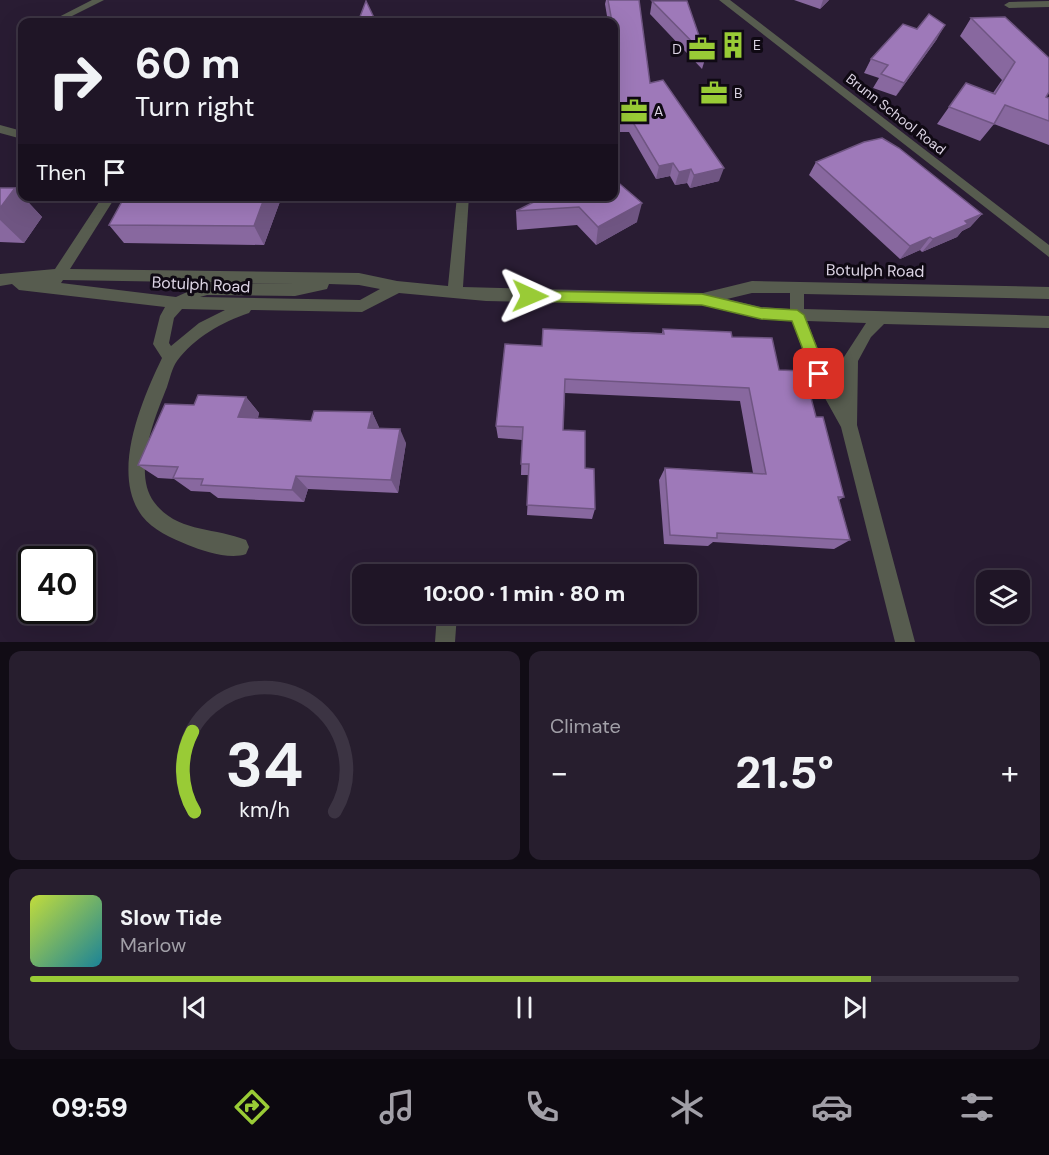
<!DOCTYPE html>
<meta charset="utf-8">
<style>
:root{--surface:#1f1526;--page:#271e2e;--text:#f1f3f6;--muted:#a19fa7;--line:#3c3443;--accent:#99cb36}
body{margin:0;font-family:"DM Sans",sans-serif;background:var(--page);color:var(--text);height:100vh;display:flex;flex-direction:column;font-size:22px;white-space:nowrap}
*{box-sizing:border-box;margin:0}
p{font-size:20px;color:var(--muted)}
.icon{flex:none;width:33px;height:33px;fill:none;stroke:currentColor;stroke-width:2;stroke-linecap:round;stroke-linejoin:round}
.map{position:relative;height:642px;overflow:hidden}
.side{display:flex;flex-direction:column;gap:9px;padding:9px;background:#110c15;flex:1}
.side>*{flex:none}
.hud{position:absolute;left:18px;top:18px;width:600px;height:183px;border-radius:12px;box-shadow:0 6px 24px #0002,0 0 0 2px var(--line);background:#1f1526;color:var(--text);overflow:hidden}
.tools{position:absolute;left:976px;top:570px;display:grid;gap:12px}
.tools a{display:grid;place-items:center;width:54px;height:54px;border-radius:12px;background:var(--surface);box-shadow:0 6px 24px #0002,0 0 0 2px var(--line);font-size:30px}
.speed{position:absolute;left:18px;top:546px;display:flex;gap:12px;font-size:30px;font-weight:700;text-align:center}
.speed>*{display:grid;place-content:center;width:78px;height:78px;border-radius:50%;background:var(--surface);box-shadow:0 6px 24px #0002,0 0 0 2px var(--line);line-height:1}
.speed .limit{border:3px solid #111;border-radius:9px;background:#fff;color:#111}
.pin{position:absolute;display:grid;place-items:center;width:51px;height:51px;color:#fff;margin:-26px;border-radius:12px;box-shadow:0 3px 9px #0006}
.me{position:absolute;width:66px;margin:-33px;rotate:91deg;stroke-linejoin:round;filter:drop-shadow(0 0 4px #0008)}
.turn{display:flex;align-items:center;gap:21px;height:126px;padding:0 18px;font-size:27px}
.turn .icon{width:78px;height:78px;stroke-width:2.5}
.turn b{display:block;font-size:42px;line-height:51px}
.then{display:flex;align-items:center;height:57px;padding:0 18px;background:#0003;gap:12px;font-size:22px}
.big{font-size:45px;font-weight:800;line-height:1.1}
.side .widget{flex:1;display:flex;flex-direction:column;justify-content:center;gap:9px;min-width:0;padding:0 21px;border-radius:12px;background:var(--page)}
.side .dial{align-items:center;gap:0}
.dial svg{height:156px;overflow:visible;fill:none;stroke:var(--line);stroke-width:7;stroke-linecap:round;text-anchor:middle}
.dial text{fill:var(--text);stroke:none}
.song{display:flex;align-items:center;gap:18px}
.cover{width:72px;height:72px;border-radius:9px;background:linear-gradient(135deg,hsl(70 70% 55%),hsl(190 70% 35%))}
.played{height:6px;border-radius:3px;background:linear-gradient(90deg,var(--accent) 85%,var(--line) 85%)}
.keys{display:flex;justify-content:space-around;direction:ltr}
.heat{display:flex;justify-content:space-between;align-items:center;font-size:33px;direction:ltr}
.side .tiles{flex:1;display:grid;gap:9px;grid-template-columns:1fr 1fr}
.widget:last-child{grid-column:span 2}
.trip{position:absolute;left:352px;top:564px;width:345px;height:60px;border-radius:12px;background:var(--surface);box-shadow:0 6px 24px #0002,0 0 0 2px var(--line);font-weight:800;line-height:60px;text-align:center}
.tab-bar{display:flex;height:96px;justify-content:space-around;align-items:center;background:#0c080f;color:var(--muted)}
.tab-bar .icon{width:42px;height:42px}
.tab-bar .on{color:var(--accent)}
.tab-bar b{font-size:27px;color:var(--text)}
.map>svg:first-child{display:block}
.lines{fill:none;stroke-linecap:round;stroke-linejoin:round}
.minor{fill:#575c4f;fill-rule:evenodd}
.wall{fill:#88689f}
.shaded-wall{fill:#6f5582}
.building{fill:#9e79b9;stroke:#6f5582;stroke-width:1.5}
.route{fill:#99cb36;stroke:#638423;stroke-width:1.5}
.labels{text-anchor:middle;stroke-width:6;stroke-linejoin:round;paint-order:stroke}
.far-poi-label{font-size:14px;fill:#dcd4e4;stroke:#0f0913;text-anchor:start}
.far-street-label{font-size:14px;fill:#dcd4e4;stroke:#0f0913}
.street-label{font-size:16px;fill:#dcd4e4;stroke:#0f0913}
</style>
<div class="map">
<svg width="1049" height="642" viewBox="0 0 1049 642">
<rect width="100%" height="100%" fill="#291c33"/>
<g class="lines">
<path class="minor" d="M 92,0 L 104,0 L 60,22 L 49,22 Z
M 719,0 L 730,0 L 1049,245 L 1049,257 Z
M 1049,1 L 1049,7 L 1009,8 L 1004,5 L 1009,2 Z
M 0,125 L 22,131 L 22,139 L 0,133 Z
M 103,196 L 116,196 L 70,269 L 359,273 L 397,281 L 448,286 L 457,196 L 469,196 L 463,287 L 703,293 L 752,281 L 1049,287 L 1049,299 L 804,294 L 804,309 L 1049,316 L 1049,328 L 884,324 L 871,337 L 858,361 L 857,425 L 915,642 L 895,642 L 841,427 L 811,373 L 792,321 L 761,319 L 702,305 L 486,301 L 399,293 L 362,312 L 251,310 L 249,313 C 222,322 194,338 177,361 C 172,368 170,378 167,387 C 155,417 132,472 154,502 C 177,533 214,527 246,540 L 249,547 L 246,554 C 230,560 203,551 188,545 C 171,538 153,530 142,516 C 110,473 142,400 162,358 L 153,344 L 160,316 L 165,307 L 19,290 L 12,284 L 0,286 L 0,274 L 55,269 ZM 63,280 L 299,284 L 207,283 L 176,297 L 61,283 ZM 329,284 L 359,285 L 380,289 L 360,300 L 200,297 L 207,295 L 295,296 L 327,289 ZM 752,293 L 790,293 L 790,309 L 761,307 L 727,299 ZM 182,309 L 225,310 L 199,323 L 171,346 L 169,343 L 174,318 ZM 807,321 L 866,323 L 842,360 L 841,396 L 826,370 Z
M 437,614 L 457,614 L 455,642 L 435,642 Z"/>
</g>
<path class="wall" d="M 606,0 L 639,0 L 650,83 L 719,181 L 690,188 L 687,183 L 675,185 L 670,176 L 656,179 L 629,132 L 614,132 L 614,22 L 608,22 L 605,4 Z
M 794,0 L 829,0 L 820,9 Z
M 652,1 L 706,56 L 702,69 L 650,14 Z
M 1005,17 L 1046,97 L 1049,98 L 1049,145 L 994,124 L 980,141 L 937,124 L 966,83 L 993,93 L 1002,80 L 960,36 L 971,18 Z
M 937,39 L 896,96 L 873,88 L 879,78 L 864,73 L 871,59 Z
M 816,162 L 982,214 L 970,227 L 962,231 L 957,237 L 922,252 L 920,250 L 900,259 L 809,175 Z
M 0,188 L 15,188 L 42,217 L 24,243 L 0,242 Z
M 282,196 L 264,245 L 124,243 L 109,225 Z
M 541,196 L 637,222 L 596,245 L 577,225 L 517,230 L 516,211 L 540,199 Z
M 543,329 L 662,333 L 663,329 L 732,337 L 779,370 L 816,417 L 844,497 L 839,500 L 850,540 L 834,549 L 713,542 L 708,546 L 664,544 L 659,480 L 665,468 L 753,473 L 740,401 L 565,393 L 563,430 L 585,468 L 595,509 L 592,519 L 527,515 L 529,475 L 521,475 L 522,440 L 498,438 L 496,426 L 542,346 Z
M 246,397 L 259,413 L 258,418 L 311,421 L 372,412 L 379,428 L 406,443 L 398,493 L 308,489 L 304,502 L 218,498 L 210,492 L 191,491 L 174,479 L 158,478 L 138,465 L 194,405 Z"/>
<path class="shaded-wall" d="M 823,0 L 829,0 L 820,9 Z
M 945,25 L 937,39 L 896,96 L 904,83 Z
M 673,163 L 670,176 L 656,179 L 659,166 Z
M 724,168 L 719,181 L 690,188 L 694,175 Z
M 691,169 L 687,183 L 675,185 L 679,172 Z
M 15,188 L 42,217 L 24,243 L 0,220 L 0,208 Z
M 265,196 L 282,196 L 264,245 L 254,226 Z
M 642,203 L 637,222 L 596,245 L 598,227 Z
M 982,214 L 970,227 L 962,231 L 957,237 L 922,252 L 933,239 L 965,221 Z
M 930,237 L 920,250 L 900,259 L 910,246 Z
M 246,397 L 259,413 L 253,432 L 238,417 Z
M 372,412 L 379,427 L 376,442 L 368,428 Z
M 400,429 L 406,443 L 398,493 L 391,480 Z
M 296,476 L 308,489 L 304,502 L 292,490 Z"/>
<path class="building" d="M 608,0 L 639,0 L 650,83 L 663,80 L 724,168 L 694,175 L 691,169 L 679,172 L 673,163 L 659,166 L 631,119 L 614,119 L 614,22 L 612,22 Z
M 366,1 L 376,22 L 358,22 Z
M 652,1 L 687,1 L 706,56 Z
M 929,14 L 945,25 L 904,83 L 881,74 L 888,65 L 871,59 L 903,24 L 917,29 Z
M 1005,17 L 1049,58 L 1049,92 L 1046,97 L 1049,98 L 1049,121 L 1005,105 L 994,124 L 949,107 L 966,83 L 995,94 L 1015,62 L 971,18 Z
M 882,138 L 899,148 L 982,214 L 965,221 L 968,224 L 933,239 L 930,237 L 910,246 L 816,162 L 864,142 Z
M 614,179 L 642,203 L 598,227 L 579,207 L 516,211 L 540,199 L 541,196 L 614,196 Z
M 0,188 L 15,188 L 0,208 Z
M 125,196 L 265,196 L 254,226 L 109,225 Z
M 543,329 L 664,334 L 663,329 L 731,332 L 732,337 L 772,338 L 779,370 L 804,371 L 816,417 L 823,417 L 844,497 L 838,497 L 850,540 L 717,533 L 717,538 L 670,535 L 665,468 L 766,474 L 749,388 L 565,379 L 563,430 L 585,431 L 585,468 L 594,469 L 595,509 L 527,505 L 529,464 L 521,464 L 523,427 L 496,426 L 505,344 L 542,346 Z
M 198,395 L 246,397 L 238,417 L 311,421 L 314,411 L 372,412 L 368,428 L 400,429 L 391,480 L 296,476 L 292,490 L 201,485 L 203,479 L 173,478 L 178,467 L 138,465 L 165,404 L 194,405 Z"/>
<path class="route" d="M 530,291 L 702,294 L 761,308 L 797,310 L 804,315 L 827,374 L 819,380 L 814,378 L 792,321 L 761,319 L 702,305 L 530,301 L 523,296 Z"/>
<defs>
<symbol id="building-bare" viewBox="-9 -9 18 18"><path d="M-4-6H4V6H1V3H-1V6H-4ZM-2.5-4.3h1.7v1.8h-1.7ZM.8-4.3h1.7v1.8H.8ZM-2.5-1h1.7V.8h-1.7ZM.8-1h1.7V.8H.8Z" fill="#99cb36" stroke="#0f0913" stroke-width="2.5" paint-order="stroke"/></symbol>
<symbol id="office-bare" viewBox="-9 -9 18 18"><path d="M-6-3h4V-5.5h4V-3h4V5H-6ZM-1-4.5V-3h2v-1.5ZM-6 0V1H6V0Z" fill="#99cb36" stroke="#0f0913" stroke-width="2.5" paint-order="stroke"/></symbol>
</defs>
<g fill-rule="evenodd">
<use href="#building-bare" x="714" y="26" width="38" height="38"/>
<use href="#office-bare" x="683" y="30" width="38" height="38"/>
<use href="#office-bare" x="695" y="74" width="38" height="38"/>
<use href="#office-bare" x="615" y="92" width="38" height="38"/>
</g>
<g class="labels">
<g class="far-poi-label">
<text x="753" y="50">E</text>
<text x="682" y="54" text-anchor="end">D</text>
<text x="734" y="98">B</text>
<text x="654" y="116">A</text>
</g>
<g class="far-street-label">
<text transform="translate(896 114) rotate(38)" y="5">Brunn School Road</text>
</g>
<g class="street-label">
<text transform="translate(875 270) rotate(1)" y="6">Botulph Road</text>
<text transform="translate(201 284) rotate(3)" y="6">Botulph Road</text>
</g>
</g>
</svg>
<div class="tools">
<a><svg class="icon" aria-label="layers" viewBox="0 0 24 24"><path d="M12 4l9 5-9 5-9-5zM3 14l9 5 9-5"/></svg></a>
</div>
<div class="speed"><div class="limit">40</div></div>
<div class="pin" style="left:819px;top:374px;background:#d93025"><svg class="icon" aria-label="arrive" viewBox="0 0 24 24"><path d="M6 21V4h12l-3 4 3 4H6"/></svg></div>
<svg class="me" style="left:530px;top:296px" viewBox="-20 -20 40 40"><path d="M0-17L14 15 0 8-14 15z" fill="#99cb36" stroke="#fff" stroke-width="4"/></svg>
<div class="trip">10:00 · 1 min · 80 m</div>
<div class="hud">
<div class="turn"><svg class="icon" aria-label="right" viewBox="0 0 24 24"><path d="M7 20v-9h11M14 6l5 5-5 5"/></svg><div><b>60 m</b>Turn right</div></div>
<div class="then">Then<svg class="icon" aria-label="arrive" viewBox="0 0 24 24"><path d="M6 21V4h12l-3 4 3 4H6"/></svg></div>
</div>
</div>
<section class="side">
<div class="tiles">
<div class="widget dial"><svg viewBox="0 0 100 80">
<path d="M14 69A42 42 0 1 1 86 69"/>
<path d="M14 69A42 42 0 0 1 13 28" stroke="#99cb36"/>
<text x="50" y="56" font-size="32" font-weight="700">34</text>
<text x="50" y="72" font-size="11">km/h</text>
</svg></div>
<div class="widget"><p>Climate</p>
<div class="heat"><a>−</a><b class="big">21.5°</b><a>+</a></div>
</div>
<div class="widget">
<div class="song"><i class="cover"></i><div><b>Slow Tide</b><p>Marlow</p></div></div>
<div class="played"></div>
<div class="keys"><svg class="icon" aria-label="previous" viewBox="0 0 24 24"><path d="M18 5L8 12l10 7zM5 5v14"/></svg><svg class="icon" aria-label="pause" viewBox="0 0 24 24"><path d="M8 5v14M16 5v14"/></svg><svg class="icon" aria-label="next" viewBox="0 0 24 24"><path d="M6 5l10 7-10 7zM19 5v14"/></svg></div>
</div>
</div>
</section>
<nav class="tab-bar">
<b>09:59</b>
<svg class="icon on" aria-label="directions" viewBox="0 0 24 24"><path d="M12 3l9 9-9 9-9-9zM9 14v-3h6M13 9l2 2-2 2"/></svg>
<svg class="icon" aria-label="music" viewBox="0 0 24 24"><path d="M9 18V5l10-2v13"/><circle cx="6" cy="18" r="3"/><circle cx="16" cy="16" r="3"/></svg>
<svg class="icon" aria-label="phone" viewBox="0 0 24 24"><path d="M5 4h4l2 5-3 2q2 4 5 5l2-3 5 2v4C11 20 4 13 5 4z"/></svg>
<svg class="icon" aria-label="climate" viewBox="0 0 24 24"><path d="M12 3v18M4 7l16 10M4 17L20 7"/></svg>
<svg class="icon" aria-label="car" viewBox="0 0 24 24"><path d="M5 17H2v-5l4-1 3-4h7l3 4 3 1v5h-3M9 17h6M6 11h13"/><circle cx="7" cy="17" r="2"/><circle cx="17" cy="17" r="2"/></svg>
<svg class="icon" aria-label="filters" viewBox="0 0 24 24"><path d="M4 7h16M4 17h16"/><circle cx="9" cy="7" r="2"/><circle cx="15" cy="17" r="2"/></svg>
</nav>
